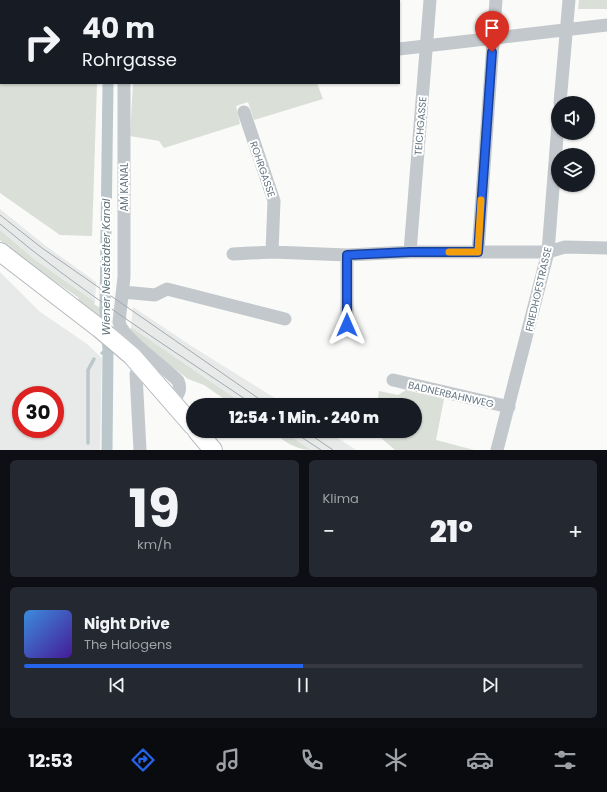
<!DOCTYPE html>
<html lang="de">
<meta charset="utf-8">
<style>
:root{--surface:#171b24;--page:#242831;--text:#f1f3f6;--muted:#9ea1a6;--line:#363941;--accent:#2563eb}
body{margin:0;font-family:Poppins,sans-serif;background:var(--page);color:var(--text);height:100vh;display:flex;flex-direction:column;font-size:15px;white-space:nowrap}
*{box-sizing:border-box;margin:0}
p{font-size:13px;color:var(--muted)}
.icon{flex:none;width:22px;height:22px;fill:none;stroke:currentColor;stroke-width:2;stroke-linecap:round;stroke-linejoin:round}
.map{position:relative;height:450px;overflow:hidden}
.sheet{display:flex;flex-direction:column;gap:10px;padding:10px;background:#0d0f14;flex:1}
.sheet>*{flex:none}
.top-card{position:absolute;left:0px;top:0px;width:400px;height:84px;box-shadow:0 1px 3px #0004;background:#171b24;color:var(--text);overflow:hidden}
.fabs{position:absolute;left:551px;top:96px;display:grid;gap:8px}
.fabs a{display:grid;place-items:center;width:44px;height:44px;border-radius:50%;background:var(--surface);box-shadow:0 1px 3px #0004;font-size:20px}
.speed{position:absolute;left:12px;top:386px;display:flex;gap:8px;font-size:20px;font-weight:700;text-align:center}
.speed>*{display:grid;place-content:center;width:52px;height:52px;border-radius:50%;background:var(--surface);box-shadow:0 1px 3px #0004;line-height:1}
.speed .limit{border:6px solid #d22;background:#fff;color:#111}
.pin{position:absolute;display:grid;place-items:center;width:34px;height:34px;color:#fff;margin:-41px -17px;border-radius:50% 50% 50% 0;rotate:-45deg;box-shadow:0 0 4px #0007}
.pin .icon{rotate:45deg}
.me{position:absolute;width:44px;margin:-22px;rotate:0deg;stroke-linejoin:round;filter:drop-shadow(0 0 3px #0008)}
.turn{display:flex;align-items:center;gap:14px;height:84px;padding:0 16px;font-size:18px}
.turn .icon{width:52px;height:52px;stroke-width:2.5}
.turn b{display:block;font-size:28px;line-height:34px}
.big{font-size:30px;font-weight:800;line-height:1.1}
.sheet .widget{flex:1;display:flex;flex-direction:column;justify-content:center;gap:6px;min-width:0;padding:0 14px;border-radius:6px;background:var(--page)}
.sheet .dial{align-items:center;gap:0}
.dial b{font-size:52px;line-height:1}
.song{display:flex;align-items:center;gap:12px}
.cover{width:48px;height:48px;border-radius:6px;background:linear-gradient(135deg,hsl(210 70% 55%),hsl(260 70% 35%))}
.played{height:4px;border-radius:2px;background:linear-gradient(90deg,var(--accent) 50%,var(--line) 50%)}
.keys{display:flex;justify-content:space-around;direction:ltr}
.heat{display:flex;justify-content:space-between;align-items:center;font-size:22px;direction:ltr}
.sheet .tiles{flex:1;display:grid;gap:10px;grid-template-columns:1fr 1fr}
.widget:last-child{grid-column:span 2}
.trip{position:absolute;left:186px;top:398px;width:236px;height:40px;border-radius:20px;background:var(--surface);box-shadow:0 1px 3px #0004;font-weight:800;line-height:40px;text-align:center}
.menu{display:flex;height:64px;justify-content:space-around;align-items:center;background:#090b0e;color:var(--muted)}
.menu .icon{width:28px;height:28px}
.menu .current{color:var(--accent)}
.menu b{font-size:18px;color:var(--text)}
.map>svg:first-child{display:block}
.built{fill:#e8e9e9;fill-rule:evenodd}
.green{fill:#dadfd7}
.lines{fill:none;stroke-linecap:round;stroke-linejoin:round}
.stream{stroke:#bbc7cb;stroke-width:3.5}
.canal{stroke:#bbc7cb;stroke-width:11}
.secondary-casing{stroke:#b3babf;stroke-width:20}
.street{stroke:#c3c8cc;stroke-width:13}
.secondary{stroke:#fff;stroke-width:18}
.tram{stroke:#a2aab0;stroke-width:1}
.route-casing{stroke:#184099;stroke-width:10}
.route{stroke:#2563eb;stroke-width:7}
.slow{stroke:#f59e0b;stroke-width:7}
.labels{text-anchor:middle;stroke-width:4;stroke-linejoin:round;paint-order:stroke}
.street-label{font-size:10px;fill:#657683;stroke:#fff}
.water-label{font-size:11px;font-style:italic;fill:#60757c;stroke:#fff}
</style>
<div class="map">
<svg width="607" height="450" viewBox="0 0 607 450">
<rect width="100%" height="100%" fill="#fafaf8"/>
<path class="built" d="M 0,209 L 46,246 L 96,282 L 95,302 L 34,259 L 0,230 Z
M 0,272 L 39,311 L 87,344 L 102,358 L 100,450 L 0,450 ZM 21,395 L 55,395 L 55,429 L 21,429 Z
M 133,307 L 193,347 L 286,405 L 245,405 L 131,327 Z
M 283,431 L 327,431 L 356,450 L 311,450 Z"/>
<path class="green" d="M 0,0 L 99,0 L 1,1 L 1,83 L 97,83 L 92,236 L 60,235 L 0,193 Z
M 579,0 L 607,0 L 607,9 L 578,9 Z
M 133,83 L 317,83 L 323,99 L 254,120 L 248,102 L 236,106 L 240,124 L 164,148 L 159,141 L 130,136 Z
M 0,230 L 34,259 L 95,302 L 94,304 L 100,308 L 104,321 L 76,302 L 79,298 L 17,256 L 0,240 Z
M 131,327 L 245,405 L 233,405 L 204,385 L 188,379 L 130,334 Z
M 406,390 L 444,399 L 436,440 L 474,450 L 395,450 L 374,432 L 415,431 L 415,405 L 377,405 L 379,391 L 398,395 Z
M 271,431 L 283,431 L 311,450 C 295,450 283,440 271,431 Z"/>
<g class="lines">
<path class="stream" d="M 102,353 L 108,350
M 88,443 L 88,370 L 94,359"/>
<path class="canal" d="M 109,1 L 109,0
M 107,450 L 108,350 L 105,310 L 108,83"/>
<defs>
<path id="secondary" d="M 0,252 L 99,328 L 132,356 L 193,426
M 197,431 L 213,450"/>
</defs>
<use href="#secondary" class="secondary-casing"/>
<path class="street" d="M 124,1 L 124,0
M 399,49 L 607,25
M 124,83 L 124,277 L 119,322 C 122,338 165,367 178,381 C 182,390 178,395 172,402
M 560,103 L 569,0
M 244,112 L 274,201 L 272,252
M 410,252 L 430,0
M 478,252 L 496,0
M 233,254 L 272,252 L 347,255 L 410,252 L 548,252 L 565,247 L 607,248
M 123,292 L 155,295 L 167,289 L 285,319
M 347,325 L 347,255
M 393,380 L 509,407
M 140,450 L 136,374 L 141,367
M 497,450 L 548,252 L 558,124"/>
<use href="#secondary" class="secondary"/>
<path class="tram" d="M 0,215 L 42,248 L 268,405
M 0,224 C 79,291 168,347 254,405
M 292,431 L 321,450
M 305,431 L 333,450"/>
</g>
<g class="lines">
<defs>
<path id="route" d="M 347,325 L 347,255 L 410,252 L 478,252 L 492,52"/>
</defs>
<use href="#route" class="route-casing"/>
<use href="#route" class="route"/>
<path class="slow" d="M 449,252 L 478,252 L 481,200"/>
</g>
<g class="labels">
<g class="street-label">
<text transform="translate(420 126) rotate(-85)" y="4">TEICHGASSE</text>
<text transform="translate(263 169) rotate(71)" y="4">ROHRGASSE</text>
<text transform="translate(124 187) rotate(-90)" y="4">AM KANAL</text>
<text transform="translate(538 289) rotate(-77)" y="4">FRIEDHOFSTRASSE</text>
<text transform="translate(451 394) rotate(13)" y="4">BADNERBAHNWEG</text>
</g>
<g class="water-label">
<text transform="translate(106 267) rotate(-90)" y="4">Wiener Neustädter Kanal</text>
</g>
</g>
</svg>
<div class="fabs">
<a><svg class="icon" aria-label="sound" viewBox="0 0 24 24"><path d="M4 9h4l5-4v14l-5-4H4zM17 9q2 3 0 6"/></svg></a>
<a><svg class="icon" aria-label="layers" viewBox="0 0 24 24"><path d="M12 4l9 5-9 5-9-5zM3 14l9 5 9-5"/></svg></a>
</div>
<div class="speed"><div class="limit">30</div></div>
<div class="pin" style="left:492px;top:52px;background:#d93025"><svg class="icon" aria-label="arrive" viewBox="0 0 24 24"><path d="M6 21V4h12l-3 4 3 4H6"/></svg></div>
<svg class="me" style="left:347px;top:325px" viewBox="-20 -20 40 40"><path d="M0-17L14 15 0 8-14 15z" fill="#2563eb" stroke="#fff" stroke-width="4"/></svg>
<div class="trip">12:54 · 1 Min. · 240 m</div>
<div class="top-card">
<div class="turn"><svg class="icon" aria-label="right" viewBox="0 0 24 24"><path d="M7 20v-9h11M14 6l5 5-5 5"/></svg><div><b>40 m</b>Rohrgasse</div></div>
</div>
</div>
<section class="sheet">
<div class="tiles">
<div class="widget dial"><b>19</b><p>km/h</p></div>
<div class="widget"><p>Klima</p>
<div class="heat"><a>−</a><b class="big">21°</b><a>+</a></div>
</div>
<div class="widget">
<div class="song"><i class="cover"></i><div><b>Night Drive</b><p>The Halogens</p></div></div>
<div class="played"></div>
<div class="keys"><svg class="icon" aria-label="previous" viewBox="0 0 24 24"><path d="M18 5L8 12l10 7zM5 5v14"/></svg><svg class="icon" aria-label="pause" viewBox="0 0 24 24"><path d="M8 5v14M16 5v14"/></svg><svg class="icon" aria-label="next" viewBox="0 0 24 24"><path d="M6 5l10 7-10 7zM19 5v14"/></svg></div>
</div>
</div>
</section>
<nav class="menu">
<b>12:53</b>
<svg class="icon current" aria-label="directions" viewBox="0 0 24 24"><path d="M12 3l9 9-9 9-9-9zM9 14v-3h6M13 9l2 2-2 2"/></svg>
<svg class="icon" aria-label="music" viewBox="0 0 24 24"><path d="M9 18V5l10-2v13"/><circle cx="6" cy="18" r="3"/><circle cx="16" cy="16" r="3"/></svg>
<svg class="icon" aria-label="phone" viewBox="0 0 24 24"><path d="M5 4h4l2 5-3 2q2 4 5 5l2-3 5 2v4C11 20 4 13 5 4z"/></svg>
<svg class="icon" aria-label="climate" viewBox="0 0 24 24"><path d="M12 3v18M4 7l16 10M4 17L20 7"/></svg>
<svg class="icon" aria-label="car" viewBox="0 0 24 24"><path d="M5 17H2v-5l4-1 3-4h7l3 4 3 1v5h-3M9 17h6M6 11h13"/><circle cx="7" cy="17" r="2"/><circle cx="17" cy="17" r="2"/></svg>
<svg class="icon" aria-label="filters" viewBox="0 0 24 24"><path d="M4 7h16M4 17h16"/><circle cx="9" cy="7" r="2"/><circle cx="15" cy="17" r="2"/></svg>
</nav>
